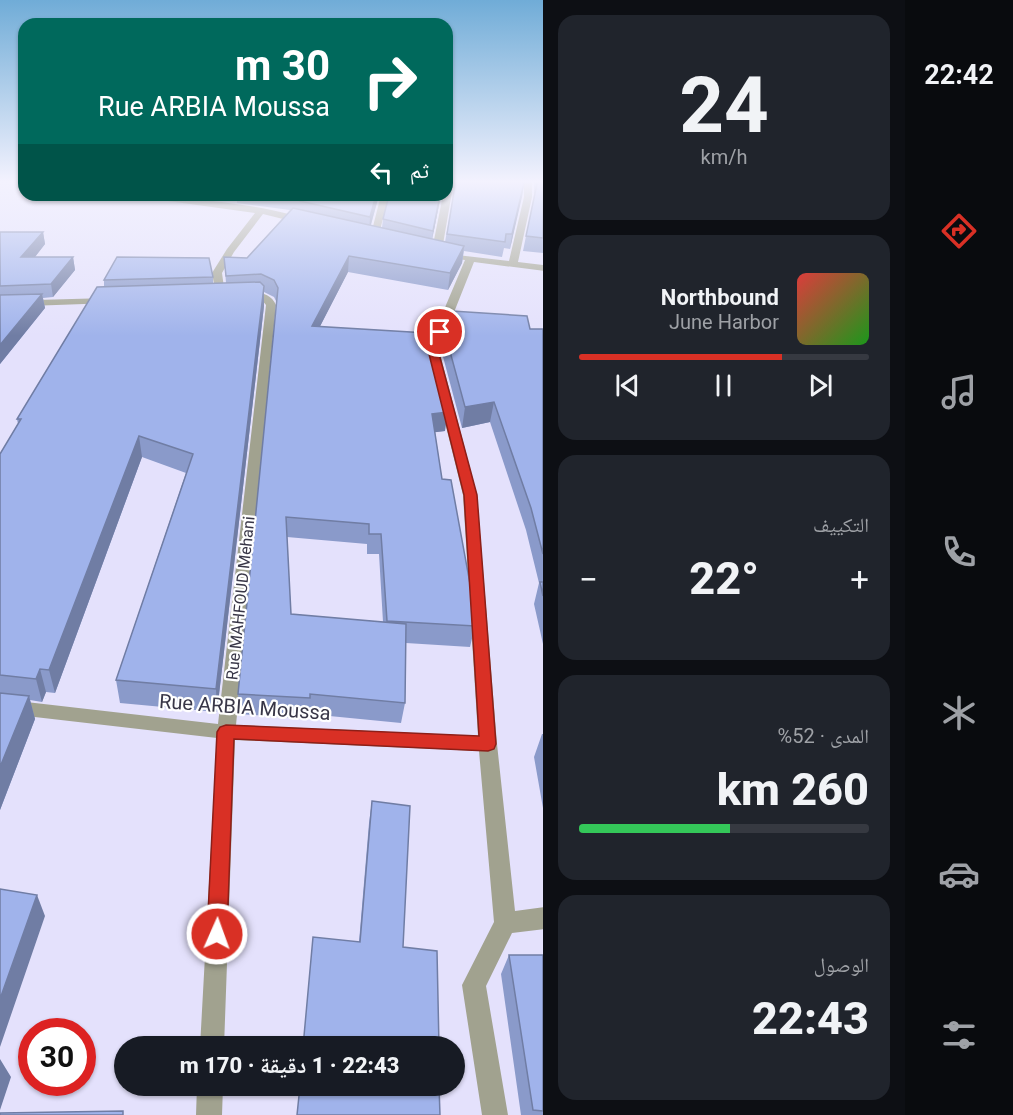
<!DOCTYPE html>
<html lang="ar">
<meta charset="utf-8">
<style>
:root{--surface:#171b24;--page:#20242c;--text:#f1f3f6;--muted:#9ea1a6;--line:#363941;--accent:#d93025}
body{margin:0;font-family:Roboto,"Noto Naskh Arabic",sans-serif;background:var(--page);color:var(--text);direction:rtl;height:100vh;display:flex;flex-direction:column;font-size:22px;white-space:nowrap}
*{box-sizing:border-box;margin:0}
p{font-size:20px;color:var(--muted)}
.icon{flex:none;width:33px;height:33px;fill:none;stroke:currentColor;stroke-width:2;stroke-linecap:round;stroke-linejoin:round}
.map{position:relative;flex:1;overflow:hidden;direction:ltr}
.sheet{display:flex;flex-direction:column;gap:15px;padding:15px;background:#0d0f14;width:362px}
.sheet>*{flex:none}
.banner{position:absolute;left:18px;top:18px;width:435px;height:183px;border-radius:18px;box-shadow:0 2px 4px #0004;direction:rtl;background:#00695c;color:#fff;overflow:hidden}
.speed{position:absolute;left:18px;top:1018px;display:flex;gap:12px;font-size:30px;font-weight:700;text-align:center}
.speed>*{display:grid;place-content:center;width:78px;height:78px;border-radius:50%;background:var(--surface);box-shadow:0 2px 4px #0004;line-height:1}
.speed .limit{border:9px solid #d22;background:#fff;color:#111}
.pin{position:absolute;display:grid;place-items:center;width:51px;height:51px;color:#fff;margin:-26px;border:3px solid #fff;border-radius:50%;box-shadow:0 2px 6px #0007}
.me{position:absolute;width:66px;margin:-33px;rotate:2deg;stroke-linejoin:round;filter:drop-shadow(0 0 4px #0008)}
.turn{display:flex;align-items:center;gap:21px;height:126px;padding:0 24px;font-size:27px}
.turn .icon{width:78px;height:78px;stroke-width:2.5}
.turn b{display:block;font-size:42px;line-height:51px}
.then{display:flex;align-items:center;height:57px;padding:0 24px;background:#0003;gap:12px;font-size:22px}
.big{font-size:45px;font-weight:800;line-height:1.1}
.sheet .tile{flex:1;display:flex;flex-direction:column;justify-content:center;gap:9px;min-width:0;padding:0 21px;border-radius:18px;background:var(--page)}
.sheet .dial{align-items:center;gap:0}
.dial b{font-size:78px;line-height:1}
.song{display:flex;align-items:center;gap:18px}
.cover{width:72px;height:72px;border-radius:9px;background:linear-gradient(135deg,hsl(0 70% 55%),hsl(120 70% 35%))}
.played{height:6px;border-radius:3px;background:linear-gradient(90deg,var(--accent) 70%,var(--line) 70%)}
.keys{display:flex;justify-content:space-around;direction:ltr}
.heat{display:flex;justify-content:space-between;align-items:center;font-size:33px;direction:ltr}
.charge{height:9px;border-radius:4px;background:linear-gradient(90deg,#34c759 52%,var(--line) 0)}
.trip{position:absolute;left:114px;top:1036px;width:351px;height:60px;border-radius:30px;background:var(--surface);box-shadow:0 2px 4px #0004;font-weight:800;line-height:60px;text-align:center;direction:rtl}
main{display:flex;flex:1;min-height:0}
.menu{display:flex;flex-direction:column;width:108px;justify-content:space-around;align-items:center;background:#090b0e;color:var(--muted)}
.menu .icon{width:42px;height:42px}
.menu .active{color:var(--accent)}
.menu b{font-size:27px;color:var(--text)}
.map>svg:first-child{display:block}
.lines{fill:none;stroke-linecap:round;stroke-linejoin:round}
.minor{fill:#a1a28f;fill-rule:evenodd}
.wall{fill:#8a9aca;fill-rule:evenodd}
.shaded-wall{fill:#707da4}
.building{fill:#a0b3eb;stroke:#707da4;stroke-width:1.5}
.route{fill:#d93025;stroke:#8d1f18;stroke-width:1.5}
.labels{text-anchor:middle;stroke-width:4.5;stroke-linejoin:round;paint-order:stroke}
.street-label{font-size:16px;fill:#383647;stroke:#fff}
.near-street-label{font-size:20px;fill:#383647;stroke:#fff}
</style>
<main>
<nav class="menu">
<b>22:42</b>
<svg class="icon active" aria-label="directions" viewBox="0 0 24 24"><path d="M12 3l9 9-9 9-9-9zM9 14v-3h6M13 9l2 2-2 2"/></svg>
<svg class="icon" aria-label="music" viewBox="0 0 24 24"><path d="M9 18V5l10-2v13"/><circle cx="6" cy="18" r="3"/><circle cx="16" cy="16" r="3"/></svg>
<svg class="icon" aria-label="phone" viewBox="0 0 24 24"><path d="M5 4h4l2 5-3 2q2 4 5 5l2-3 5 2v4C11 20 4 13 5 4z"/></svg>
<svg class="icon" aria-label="climate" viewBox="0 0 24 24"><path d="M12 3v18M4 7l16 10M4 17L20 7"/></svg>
<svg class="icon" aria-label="car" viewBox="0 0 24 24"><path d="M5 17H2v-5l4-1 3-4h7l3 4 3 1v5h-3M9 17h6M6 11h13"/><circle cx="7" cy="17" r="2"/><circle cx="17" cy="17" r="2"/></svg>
<svg class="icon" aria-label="filters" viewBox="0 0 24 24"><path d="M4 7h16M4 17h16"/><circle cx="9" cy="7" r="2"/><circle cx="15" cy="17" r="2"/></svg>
</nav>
<section class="sheet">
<div class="tile dial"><b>24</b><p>km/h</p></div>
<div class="tile">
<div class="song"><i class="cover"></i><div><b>Northbound</b><p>June Harbor</p></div></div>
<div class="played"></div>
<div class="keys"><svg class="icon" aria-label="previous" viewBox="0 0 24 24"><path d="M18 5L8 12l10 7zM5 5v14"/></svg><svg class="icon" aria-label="pause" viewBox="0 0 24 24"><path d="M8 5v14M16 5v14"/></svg><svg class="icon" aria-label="next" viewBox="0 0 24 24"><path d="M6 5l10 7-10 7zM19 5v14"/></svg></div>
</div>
<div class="tile"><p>التكييف</p>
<div class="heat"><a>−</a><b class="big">22°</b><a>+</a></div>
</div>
<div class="tile"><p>المدى · 52%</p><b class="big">260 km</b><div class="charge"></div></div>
<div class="tile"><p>الوصول</p><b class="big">22:43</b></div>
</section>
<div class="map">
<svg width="544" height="1115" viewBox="0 0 544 1115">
<rect width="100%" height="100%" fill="#e4e1fc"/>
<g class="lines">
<path class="minor" d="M 447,180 L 454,180 L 442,250 L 437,253 L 432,250 L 443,195 L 447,195 Z
M 524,180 L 532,180 L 532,197 L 518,262 L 544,265 L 544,271 L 474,262 L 439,350 L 477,495 L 497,744 L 515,911 L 544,907 L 544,929 L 512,933 L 486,986 L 508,1115 L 482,1115 L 462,985 L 494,922 L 479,751 L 235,740 L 224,1047 L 200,1047 L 217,738 L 0,713 L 0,699 L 218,724 L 266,305 L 261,299 L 217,300 L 212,273 L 227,249 L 255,213 L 139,197 L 135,195 C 167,195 284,206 307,221 L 303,224 L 263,214 L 234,252 L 222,273 L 225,295 C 242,294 268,286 276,305 L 236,725 L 478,736 L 463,495 L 427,350 L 465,260 L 457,259 L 457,255 L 509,261 L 524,197 Z
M 381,195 L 389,195 L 378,238 L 374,241 L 370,238 Z
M 108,298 L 113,301 L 112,303 L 0,307 L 0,301 Z
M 197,1086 L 223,1086 L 222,1115 L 196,1115 Z"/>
</g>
<path class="wall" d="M 456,180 L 524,183 L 510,249 L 504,248 L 502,257 L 464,251 L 462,263 L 448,290 L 348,272 L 320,326 L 445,431 L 435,432 L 442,479 L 475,626 L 470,647 L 406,643 L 405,703 L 401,723 L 309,714 L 309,719 L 239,714 L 238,694 L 277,303 L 274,297 L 264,292 L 264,306 L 217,712 L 120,703 L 116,680 L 186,473 L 142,457 L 55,693 L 46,692 L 42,702 L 30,700 L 35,719 L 0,810 L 0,454 L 18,424 L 17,419 L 104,287 L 104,280 L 213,277 L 213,283 L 226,283 L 224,257 L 247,258 L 290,210 L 237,203 L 237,195 L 379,195 L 371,225 L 382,228 L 383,219 L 389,195 L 441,195 L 432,239 L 445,242 ZM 287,537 L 367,544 L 367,554 L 379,554 L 383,622 L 291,614 Z
M 534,180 L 543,180 L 543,253 L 523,251 L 534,196 Z
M 0,232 L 43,232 L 45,244 L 35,257 L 73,257 L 75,270 L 53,297 L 43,298 L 45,308 L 0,364 Z
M 452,311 L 530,329 L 543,329 L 543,644 L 534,604 L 539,583 L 526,530 L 490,422 L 462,428 L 442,353 L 445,333 L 449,334 Z
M 542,734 L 543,734 L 543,808 L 534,757 Z
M 372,801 L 403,947 L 359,942 L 369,823 Z
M 509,955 L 543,955 L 543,1115 L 521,1115 L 501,974 Z"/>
<path class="shaded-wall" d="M 524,183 L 522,197 L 510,249 L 512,234 Z
M 376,195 L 379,195 L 369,231 L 370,217 Z
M 440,195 L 441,195 L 431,245 L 433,231 Z
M 43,232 L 45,244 L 24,271 L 21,257 Z
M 464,246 L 462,263 L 448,290 L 450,273 Z
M 349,256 L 348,272 L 311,344 L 312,326 Z
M 73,257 L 75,270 L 53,297 L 51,284 Z
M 264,286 L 264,306 L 217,712 L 216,689 Z
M 42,294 L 45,308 L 0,364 L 0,345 Z
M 494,402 L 490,422 L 462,428 L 465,407 Z
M 448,412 L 445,431 L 429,433 L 432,414 Z
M 139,436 L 142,457 L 55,693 L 49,670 Z
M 40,669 L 46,692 L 42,702 L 36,679 Z
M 29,696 L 35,719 L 0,810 L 0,767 Z
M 37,895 L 45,916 L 0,1047 L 0,999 Z
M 0,1059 L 11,1077 L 0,1110 Z"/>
<path class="building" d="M 456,180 L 524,180 L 524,183 L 512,234 L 506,234 L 505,242 L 447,234 Z
M 537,180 L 543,180 L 543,238 L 526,236 L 537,184 Z
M 280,195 L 376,195 L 370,217 L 300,201 L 303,198 Z
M 389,195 L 440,195 L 433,231 L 383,219 Z
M 293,208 L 464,246 L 450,273 L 349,256 L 312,326 L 427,333 L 448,412 L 432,414 L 442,479 L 451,480 L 473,600 L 475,626 L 387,621 L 381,534 L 369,534 L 369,524 L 286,517 L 291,614 L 406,624 L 405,703 L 310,694 L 310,698 L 238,694 L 278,288 L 274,280 L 261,274 L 226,276 L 224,257 L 247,258 Z
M 0,232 L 43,232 L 21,257 L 73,257 L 51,284 L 0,286 Z
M 117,257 L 209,258 L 213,277 L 104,280 Z
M 260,282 L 264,286 L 216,689 L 116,680 L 193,454 L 139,436 L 49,670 L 40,669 L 36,679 L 0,675 L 0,454 L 21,419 L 17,419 L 97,287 Z
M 42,294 L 0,345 L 0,295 Z
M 452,311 L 527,316 L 530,329 L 543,329 L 543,554 L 531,508 L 494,402 L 465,407 L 445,333 L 451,334 Z
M 540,582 L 543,582 L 543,596 Z
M 0,693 L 29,696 L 0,767 Z
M 372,801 L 410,806 L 403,947 L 437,951 L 439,1047 L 303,1047 L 313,937 L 360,942 Z
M 0,889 L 37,895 L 0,999 Z
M 509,955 L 543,955 L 543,1111 L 533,1110 Z
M 300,1086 L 439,1086 L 440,1115 L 297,1115 Z
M 123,1111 L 123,1115 L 0,1115 L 0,1113 Z"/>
<linearGradient id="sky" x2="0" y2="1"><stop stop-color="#70acd7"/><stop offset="0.54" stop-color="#f3f2fe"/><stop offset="1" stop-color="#f3f2fe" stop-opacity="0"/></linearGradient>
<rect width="544" height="336" fill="url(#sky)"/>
<path class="route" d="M 440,329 L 445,332 L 438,350 L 477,495 L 496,744 L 494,749 L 488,751 L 234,739 L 227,934 L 224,941 L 217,944 L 210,941 L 207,934 L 217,732 L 220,727 L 226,725 L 479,736 L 464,495 L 428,350 L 436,332 Z"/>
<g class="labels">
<g class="street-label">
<text transform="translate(240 598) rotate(-84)" y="6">Rue MAHFOUD Mehani</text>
</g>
<g class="near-street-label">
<text transform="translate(245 707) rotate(4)" y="7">Rue ARBIA Moussa</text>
</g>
</g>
</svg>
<div class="speed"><div class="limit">30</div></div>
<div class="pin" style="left:440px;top:332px;background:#d93025"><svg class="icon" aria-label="arrive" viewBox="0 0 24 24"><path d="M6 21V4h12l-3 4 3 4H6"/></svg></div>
<svg class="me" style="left:217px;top:934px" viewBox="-20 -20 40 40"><circle r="17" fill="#d93025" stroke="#fff" stroke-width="3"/><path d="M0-11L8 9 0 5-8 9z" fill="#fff"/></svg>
<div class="trip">22:43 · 1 دقيقة · 170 m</div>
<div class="banner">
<div class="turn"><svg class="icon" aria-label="right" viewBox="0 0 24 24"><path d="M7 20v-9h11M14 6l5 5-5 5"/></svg><div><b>30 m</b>Rue ARBIA Moussa</div></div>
<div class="then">ثم<svg class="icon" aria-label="left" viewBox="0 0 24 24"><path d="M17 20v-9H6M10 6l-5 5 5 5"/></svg></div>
</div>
</div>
</main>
